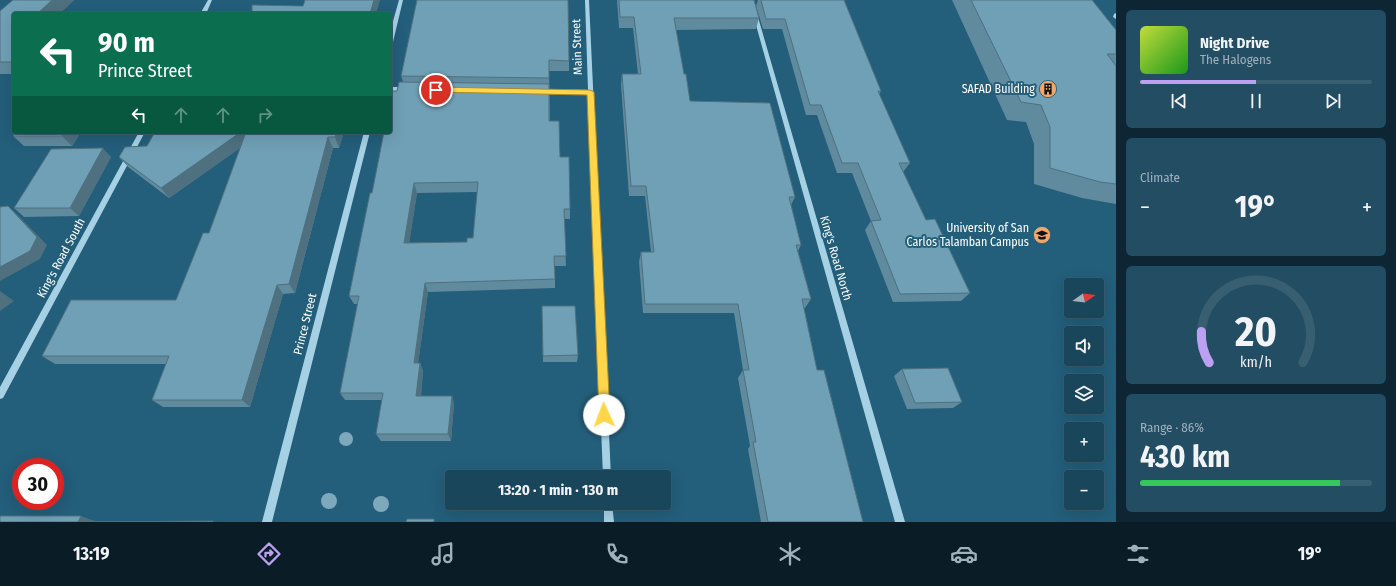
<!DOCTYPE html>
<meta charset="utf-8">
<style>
:root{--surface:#1a465c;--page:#234d62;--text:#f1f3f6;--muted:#9fb1bb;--line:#385e72;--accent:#bca0f2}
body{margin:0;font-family:"Fira Sans Condensed",sans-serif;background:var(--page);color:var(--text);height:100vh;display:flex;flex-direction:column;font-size:15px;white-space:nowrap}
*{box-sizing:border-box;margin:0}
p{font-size:13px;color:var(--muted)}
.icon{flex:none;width:22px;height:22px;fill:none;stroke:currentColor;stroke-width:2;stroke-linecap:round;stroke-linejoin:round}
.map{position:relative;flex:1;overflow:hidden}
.drawer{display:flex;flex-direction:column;gap:10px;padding:10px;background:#0e2633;width:280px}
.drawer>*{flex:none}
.top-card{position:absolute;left:12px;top:12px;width:380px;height:122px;border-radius:4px;box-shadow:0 4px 16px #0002,0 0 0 1px var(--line);background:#0b6e4f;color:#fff;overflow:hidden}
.needle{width:26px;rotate:76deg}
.controls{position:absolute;left:1064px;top:278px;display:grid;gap:8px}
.controls a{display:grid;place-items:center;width:40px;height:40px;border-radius:4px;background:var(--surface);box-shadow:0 4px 16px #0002,0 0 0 1px var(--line);font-size:20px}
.speed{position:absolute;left:12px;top:458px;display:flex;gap:8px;font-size:20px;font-weight:700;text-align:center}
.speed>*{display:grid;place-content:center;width:52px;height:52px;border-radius:50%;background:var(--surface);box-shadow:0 4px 16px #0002,0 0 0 1px var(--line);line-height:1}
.speed .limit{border:6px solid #d22;background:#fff;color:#111}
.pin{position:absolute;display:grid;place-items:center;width:34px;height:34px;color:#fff;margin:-17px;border:2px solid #fff;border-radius:50%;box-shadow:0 1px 4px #0007}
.me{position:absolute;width:44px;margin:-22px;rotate:358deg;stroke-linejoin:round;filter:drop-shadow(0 0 3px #0008)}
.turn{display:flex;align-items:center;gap:14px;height:84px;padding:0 20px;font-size:18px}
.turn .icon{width:52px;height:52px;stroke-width:2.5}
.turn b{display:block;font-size:28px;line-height:34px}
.lanes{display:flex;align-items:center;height:38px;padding:0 20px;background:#0003;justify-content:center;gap:20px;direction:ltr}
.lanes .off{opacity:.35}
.big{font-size:30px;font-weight:700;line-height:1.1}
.drawer .widget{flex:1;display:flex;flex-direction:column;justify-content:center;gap:6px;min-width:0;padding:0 14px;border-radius:6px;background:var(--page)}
.drawer .dial{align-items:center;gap:0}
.dial svg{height:104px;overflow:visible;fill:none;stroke:var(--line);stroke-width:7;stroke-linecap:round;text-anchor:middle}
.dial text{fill:var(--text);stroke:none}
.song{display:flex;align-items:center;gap:12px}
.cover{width:48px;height:48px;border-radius:6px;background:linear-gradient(135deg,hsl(70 70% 55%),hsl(120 70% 35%))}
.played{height:4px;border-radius:2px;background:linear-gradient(90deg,var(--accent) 50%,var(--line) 50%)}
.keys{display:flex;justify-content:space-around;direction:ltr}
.heat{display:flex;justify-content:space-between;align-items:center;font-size:22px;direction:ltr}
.charge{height:6px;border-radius:3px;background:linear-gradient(90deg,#34c759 86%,var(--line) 0)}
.trip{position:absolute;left:445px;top:470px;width:226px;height:40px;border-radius:4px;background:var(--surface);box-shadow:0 4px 16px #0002,0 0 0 1px var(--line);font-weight:700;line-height:40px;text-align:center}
.tabs{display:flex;height:64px;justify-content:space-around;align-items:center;background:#0a1c25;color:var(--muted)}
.tabs .icon{width:28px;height:28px}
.tabs .active{color:var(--accent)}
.tabs b{font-size:18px;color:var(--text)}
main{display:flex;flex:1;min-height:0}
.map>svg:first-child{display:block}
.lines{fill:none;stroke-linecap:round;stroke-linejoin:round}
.minor{fill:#a6d1e4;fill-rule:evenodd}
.tree{fill:#7ea9bd}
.wall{fill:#608a9d;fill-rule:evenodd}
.shaded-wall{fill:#4e707f}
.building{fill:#70a0b6;stroke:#4e707f;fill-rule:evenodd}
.route{fill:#ffd54a;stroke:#a68a30}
.labels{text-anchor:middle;stroke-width:4;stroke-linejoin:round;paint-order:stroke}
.street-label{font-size:12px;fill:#fff;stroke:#235e7a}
.poi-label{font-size:12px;fill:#fff;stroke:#235e7a;text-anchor:end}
</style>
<main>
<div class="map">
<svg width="1116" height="522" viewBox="0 0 1116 522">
<rect width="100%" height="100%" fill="#235e7a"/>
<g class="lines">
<path class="minor" d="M 208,0 L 212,0 L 206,14 L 200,14 Z
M 399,0 L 403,0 L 393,42 L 390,44 L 390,32 Z
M 585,0 L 589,0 L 611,477 L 603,477 L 588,94 L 540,93 L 537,91 L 540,89 L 588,90 Z
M 749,0 L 753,0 L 905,522 L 895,522 Z
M 1116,13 L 1116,19 L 1113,17 L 1114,14 Z
M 390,87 L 406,87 L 409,89 L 406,91 L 390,91 Z
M 139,132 L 145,132 L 3,398 L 0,399 L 0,387 Z
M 364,132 L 370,132 L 272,522 L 262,522 Z
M 604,503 L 612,503 L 614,522 L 604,522 Z"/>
</g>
<g class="tree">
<circle cx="346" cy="439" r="7"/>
<circle cx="329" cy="501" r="8"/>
<circle cx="381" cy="504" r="8"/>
</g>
<path class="wall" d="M 13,0 L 74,0 L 59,14 L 14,14 L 14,74 L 0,74 L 0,11 Z
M 417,0 L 569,61 L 569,71 L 549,71 L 550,121 L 560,157 L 570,209 L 570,219 L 564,219 L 566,266 L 555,266 L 555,288 L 428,292 L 418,363 L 420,363 L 423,371 L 421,396 L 454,403 L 451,441 L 381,441 L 376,434 L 382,400 L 345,400 L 340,393 L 358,304 L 354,304 L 349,296 L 372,193 L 397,91 L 403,82 L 401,76 ZM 478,192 L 473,238 L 467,242 L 409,243 L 417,193 Z
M 617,0 L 754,0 L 759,18 L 756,29 L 676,30 L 684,74 L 690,101 L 795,197 L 791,205 L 801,245 L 798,251 L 811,299 L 805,308 L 804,308 L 817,370 L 863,522 L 761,522 L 748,449 L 750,446 L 738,378 L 743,370 L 734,313 L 643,313 L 639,262 L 641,252 L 651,252 L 645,196 L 629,196 L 621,85 L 622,74 L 638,74 L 633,28 L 619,28 Z
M 758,0 L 844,0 L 881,91 L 879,95 L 910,163 L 903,172 L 926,220 L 970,293 L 961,301 L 893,302 L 865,230 L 871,221 L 852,173 L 837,173 L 817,115 L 806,115 L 782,29 L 763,29 L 756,6 Z
M 952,0 L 1092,0 L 1116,30 L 1116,204 L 1082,198 L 1034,184 L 1034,144 L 1026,122 L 1007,120 Z
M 81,132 L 72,146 L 24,146 L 13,136 Z
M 344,132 L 339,148 L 333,148 L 295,293 L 283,294 L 250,407 L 163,407 L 152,400 L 166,364 L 55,364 L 42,356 L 176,300 L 209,233 L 240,148 L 169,198 L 128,167 L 119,157 L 147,146 Z
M 111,157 L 79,216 L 24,217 L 14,208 Z
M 542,306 L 578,355 L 577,362 L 543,362 Z
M 902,369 L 962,402 L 953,408 L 907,409 L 894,376 Z"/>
<path class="shaded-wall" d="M 52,0 L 74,0 L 59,14 L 37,14 Z
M 374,0 L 380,0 L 376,14 L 370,14 Z
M 65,132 L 81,132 L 72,146 L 62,136 Z
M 241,132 L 251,132 L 254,138 L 169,198 L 161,188 Z
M 337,132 L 344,132 L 339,148 L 335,137 Z
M 328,137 L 333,148 L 295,293 L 289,284 Z
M 103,148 L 111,157 L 79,216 L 70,208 Z
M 414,183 L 417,193 L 408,252 L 404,243 Z
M 8,206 L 18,215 L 47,245 L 40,259 L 0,281 L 0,267 Z
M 425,283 L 428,292 L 417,371 L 414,363 Z
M 277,285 L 283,294 L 250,407 L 242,400 Z
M 0,291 L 14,301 L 0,311 Z
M 420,363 L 423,371 L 420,404 L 416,396 Z
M 452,396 L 454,403 L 451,441 L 448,434 Z
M 81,516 L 95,521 L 94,522 L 78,522 Z"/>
<path class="building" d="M 13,0 L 52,0 L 37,14 L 14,14 L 14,62 L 0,62 L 0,11 Z
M 305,0 L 374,0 L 370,14 L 252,14 L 252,5 L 303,6 Z
M 417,0 L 568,0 L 569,61 L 549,60 L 549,78 L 401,76 Z
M 619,0 L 754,0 L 759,18 L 674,18 L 684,74 L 686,74 L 690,101 L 770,103 L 795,197 L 789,197 L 801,245 L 796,245 L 811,299 L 802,299 L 817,370 L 824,370 L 863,522 L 768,522 L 753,442 L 756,442 L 743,370 L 749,370 L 738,304 L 645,304 L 641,252 L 654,252 L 646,186 L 631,186 L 622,74 L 641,74 L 634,17 L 620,17 Z
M 761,0 L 844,0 L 881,91 L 878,91 L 910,163 L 899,163 L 926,220 L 935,219 L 970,293 L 900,294 L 871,221 L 881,220 L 858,163 L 842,163 L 821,105 L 810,105 L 785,19 L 766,19 Z
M 971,0 L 1092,0 L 1116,30 L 1116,54 L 1107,54 L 1116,66 L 1116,184 L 1100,182 L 1050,168 L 1050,127 L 1041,105 L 1021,102 Z
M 399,82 L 549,84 L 549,121 L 559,121 L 560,157 L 569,157 L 570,209 L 564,209 L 566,256 L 554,256 L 555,279 L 425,283 L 414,363 L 420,363 L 416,396 L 452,396 L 448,434 L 376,434 L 383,393 L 340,393 L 359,296 L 349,296 L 370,193 L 372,193 L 384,132 L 390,132 L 390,99 L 392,91 L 397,91 ZM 478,182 L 473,238 L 467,238 L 467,242 L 404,243 L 414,183 Z
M 16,132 L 65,132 L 62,136 L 13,136 Z
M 155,132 L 241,132 L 161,188 L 119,157 L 125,147 L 147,146 Z
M 246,132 L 337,132 L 335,137 L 328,137 L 289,284 L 277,285 L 242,400 L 152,400 L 169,356 L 42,356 L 71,300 L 176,300 L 203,233 L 209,233 Z
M 103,148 L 70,208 L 14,208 L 51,149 Z
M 8,206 L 37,237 L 30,251 L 0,267 L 0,207 Z
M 542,306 L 575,306 L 578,355 L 543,356 Z
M 948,368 L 962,402 L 915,403 L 902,369 Z
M 0,516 L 81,516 L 78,522 L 213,521 L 213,522 L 0,522 Z
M 407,519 L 434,519 L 434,522 L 406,522 Z"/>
<path class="route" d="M 436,87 L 590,90 L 594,92 L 610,415 L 608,419 L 604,421 L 600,419 L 599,415 L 587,95 L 434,92 L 433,90 Z"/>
<defs>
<symbol id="building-disc" viewBox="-11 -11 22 22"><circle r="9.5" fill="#efa869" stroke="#235e7a"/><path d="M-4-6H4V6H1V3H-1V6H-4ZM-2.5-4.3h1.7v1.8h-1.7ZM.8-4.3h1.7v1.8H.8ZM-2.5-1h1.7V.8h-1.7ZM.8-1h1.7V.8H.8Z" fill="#111"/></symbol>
<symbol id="university-disc" viewBox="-11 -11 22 22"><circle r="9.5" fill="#efa869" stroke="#235e7a"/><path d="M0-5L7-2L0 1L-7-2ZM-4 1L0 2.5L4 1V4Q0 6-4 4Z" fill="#111"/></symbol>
</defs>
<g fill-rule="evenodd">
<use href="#building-disc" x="1038" y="79" width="20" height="20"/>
<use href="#university-disc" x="1032" y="225" width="20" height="20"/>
</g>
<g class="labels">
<g class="street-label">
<text transform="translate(577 47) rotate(-92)" y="4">Main Street</text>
<text transform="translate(61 258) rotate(-62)" y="4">King's Road South</text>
<text transform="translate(836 258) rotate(74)" y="4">King's Road North</text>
<text transform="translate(305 324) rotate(-76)" y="4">Prince Street</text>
</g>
<g class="poi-label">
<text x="1035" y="93">SAFAD Building</text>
<text x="1029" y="232">University of San<tspan x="1029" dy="14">Carlos Talamban Campus</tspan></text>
</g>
</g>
</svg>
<div class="controls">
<a><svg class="needle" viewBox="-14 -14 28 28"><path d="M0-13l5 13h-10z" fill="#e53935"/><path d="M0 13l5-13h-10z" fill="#9fb1bb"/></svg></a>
<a><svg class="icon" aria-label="sound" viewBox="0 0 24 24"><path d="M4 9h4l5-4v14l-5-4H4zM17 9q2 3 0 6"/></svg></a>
<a><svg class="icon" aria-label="layers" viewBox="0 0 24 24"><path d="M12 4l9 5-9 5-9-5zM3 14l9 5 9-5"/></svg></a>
<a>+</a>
<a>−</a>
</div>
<div class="speed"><div class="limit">30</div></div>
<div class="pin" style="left:436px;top:90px;background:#d93025"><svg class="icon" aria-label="arrive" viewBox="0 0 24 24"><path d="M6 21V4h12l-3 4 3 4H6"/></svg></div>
<svg class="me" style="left:604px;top:415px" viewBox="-20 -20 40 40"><circle r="19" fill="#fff"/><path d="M0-13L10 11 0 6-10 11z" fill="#ffd54a"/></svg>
<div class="trip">13:20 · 1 min · 130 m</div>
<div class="top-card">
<div class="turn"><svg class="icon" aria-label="left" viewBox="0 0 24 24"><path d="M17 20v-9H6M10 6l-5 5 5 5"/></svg><div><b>90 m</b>Prince Street</div></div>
<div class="lanes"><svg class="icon" aria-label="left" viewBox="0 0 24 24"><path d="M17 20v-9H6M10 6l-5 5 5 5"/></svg><svg class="icon off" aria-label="ahead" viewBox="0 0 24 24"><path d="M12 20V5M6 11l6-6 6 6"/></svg><svg class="icon off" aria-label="ahead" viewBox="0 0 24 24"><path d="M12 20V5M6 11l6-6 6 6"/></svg><svg class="icon off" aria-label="right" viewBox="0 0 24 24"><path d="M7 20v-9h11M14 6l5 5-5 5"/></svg></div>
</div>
</div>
<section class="drawer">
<div class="widget">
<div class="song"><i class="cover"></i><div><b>Night Drive</b><p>The Halogens</p></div></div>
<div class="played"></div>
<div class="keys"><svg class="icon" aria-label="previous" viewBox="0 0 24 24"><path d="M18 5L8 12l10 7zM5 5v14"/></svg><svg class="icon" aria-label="pause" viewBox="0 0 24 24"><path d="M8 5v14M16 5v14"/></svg><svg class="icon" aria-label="next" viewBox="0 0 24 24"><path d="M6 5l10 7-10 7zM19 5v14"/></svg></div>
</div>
<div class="widget"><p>Climate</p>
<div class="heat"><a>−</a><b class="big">19°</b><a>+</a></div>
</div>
<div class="widget dial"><svg viewBox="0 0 100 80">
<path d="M14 69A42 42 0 1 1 86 69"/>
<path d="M14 69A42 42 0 0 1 8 45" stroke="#bca0f2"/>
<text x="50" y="56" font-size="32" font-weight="700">20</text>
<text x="50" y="72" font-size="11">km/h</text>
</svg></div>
<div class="widget"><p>Range · 86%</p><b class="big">430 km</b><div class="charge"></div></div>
</section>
</main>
<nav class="tabs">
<b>13:19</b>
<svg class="icon active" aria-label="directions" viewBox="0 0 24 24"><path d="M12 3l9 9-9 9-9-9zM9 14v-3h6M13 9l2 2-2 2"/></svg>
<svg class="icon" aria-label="music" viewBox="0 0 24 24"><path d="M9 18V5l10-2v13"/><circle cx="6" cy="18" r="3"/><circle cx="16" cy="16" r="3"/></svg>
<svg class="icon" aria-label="phone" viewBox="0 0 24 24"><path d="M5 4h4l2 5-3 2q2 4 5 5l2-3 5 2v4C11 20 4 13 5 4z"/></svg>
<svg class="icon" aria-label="climate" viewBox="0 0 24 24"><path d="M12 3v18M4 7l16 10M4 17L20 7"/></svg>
<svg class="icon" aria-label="car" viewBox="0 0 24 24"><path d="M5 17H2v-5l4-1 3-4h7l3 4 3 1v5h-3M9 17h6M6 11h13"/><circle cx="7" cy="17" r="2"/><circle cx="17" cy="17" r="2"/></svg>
<svg class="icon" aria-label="filters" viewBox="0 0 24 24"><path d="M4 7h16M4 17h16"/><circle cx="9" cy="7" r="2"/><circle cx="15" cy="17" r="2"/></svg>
<b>19°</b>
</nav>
